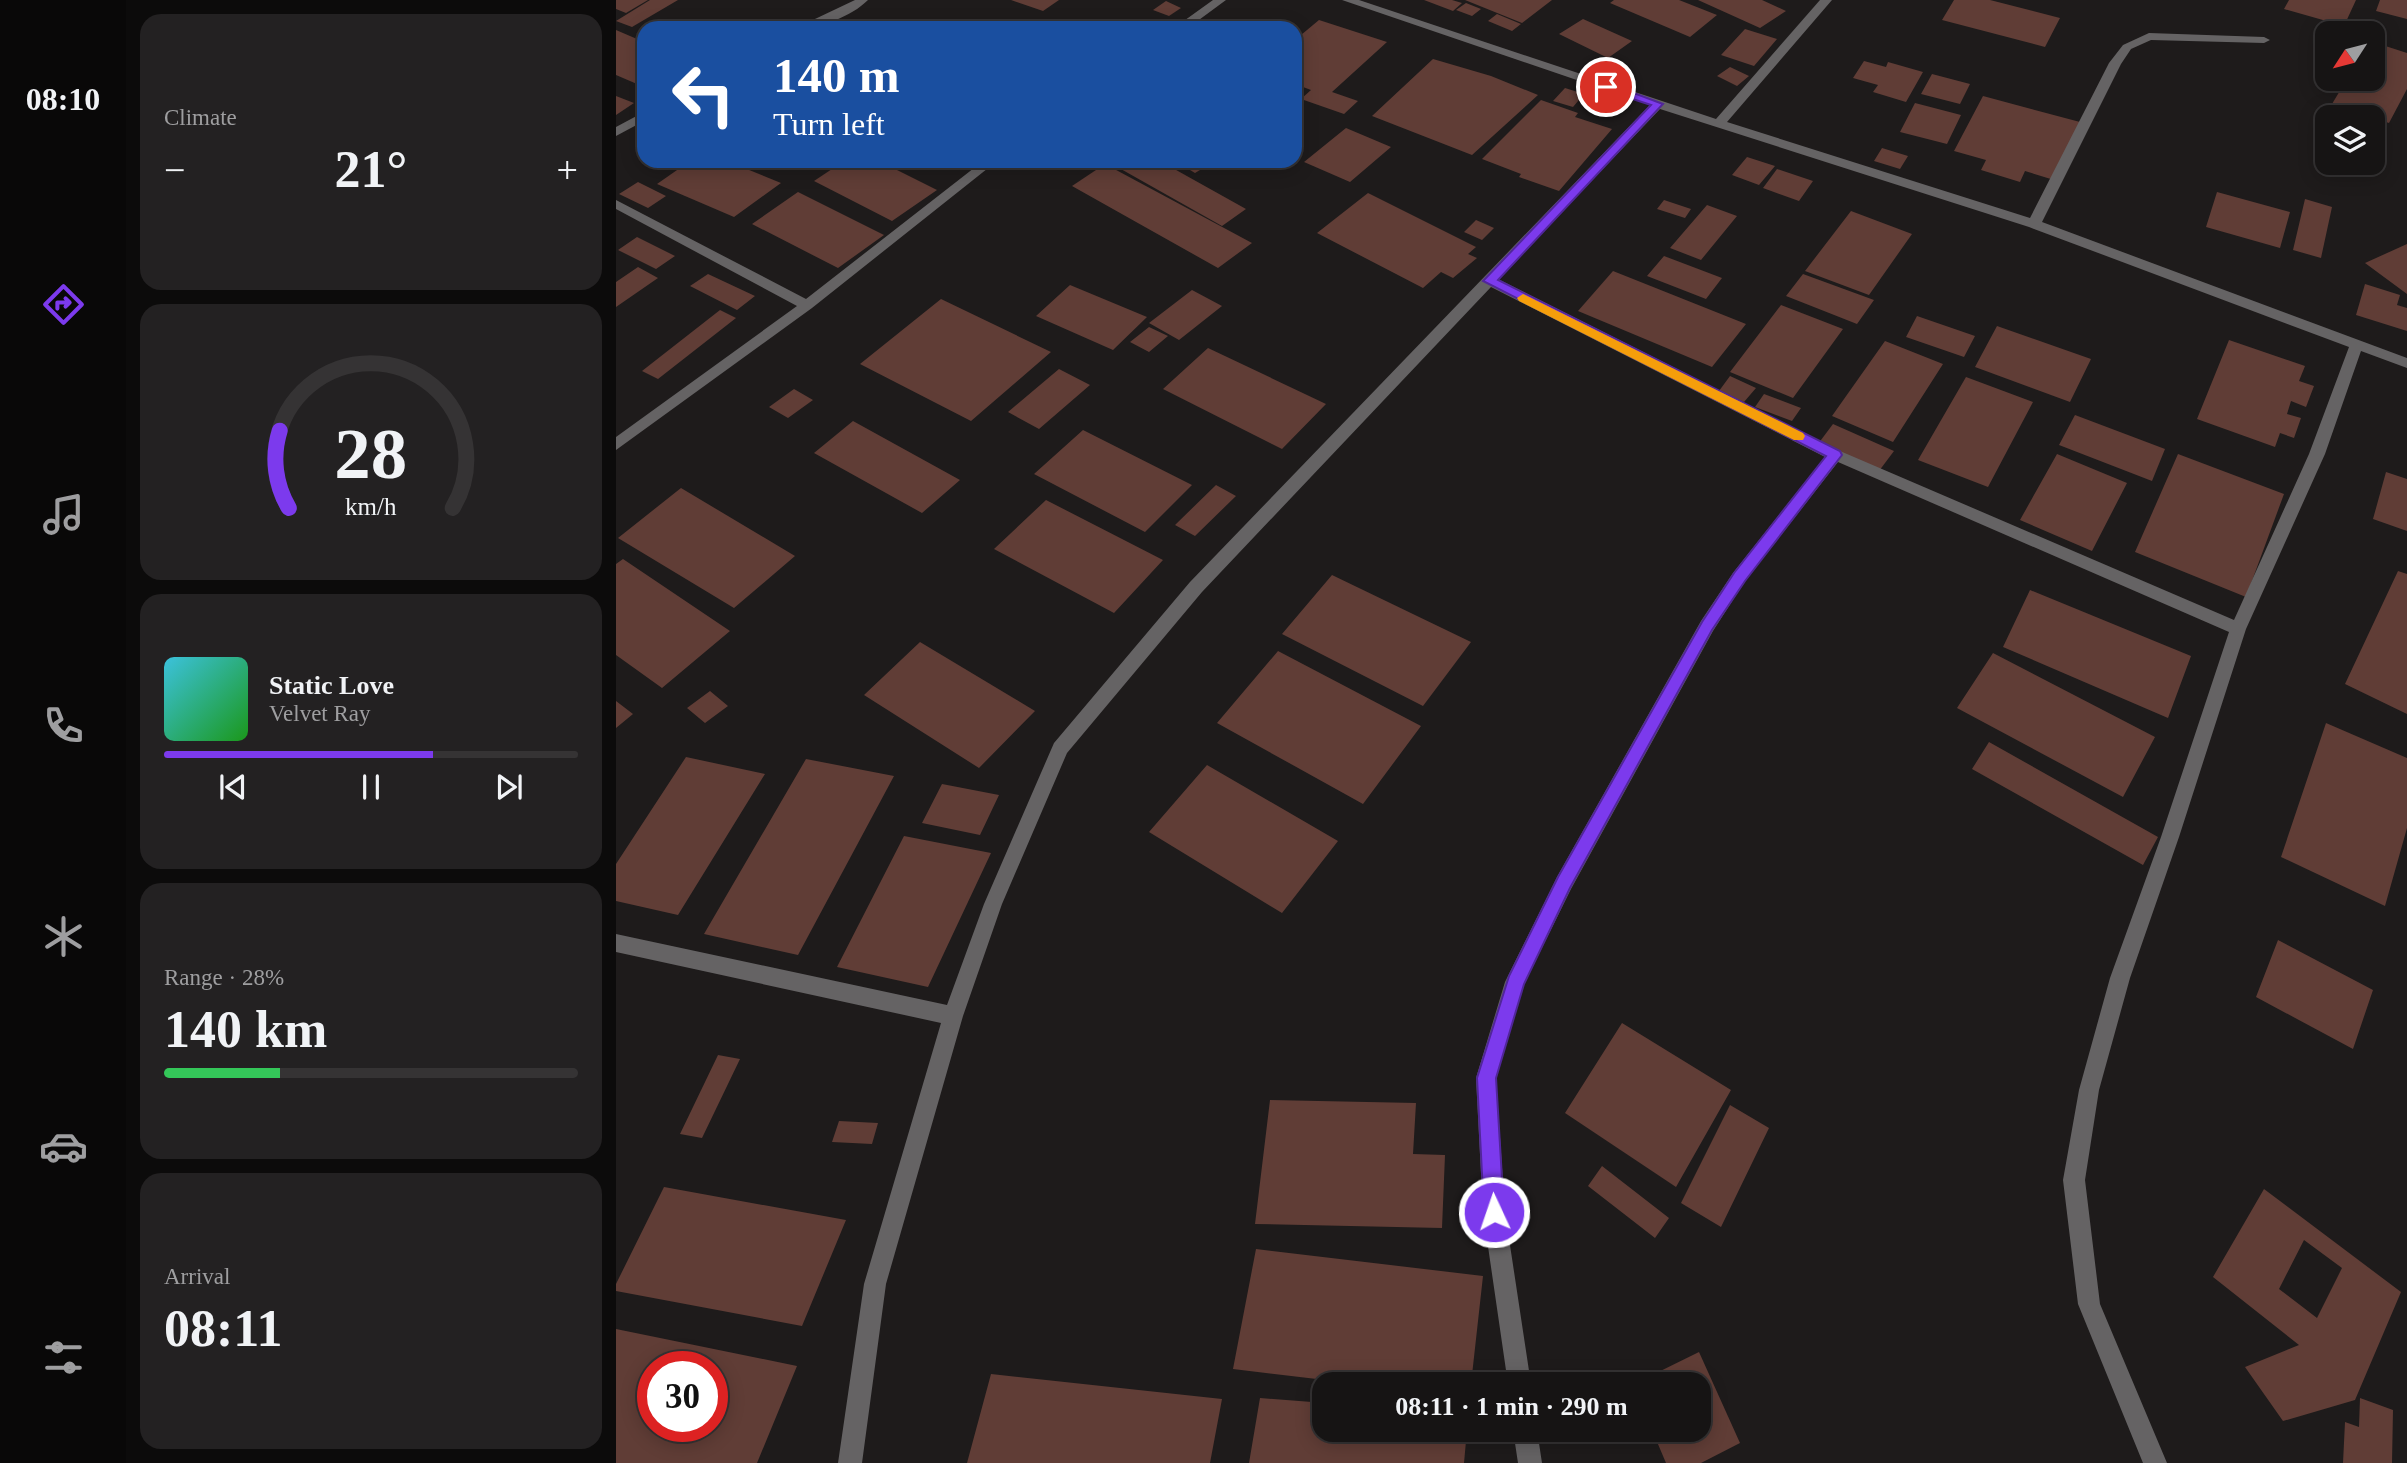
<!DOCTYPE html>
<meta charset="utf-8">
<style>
:root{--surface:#161414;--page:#232122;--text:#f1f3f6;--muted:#9e9ea0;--line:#353334;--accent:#7c3aed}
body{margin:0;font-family:Georgia,serif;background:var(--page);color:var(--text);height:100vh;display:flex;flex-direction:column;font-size:26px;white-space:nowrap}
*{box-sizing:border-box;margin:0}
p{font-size:23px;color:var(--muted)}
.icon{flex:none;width:38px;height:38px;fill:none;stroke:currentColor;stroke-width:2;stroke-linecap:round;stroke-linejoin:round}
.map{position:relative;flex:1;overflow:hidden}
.details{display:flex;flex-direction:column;gap:14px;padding:14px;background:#0c0b0b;width:490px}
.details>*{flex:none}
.guide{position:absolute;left:21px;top:21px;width:665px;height:147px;border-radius:21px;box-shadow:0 4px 18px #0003,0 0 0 2px var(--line);background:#1a4fa0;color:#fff;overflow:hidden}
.needle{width:46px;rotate:234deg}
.controls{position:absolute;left:1699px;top:21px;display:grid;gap:14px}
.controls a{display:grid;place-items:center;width:70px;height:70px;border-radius:14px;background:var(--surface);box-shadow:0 4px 18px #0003,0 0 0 2px var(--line);font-size:35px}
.speed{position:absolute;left:21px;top:1351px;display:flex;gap:14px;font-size:35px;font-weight:700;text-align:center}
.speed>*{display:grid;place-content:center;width:91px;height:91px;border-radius:50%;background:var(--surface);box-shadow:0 4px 18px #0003,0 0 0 2px var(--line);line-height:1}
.speed .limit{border:10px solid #d22;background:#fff;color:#111}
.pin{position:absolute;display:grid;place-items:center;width:60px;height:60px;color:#fff;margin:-30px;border:4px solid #fff;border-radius:50%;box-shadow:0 2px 7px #0007}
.me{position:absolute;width:77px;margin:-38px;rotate:357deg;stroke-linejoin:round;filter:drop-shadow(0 0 5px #0008)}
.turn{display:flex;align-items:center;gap:24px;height:147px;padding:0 21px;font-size:32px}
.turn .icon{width:91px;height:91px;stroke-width:2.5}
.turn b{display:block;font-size:49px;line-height:60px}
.big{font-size:52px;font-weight:700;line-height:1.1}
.details .widget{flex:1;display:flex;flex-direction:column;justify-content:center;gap:10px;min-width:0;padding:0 24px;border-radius:21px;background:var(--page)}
.details .dial{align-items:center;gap:0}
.dial svg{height:182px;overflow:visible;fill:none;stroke:var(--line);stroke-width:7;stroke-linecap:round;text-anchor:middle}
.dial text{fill:var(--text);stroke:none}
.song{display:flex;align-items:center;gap:21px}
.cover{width:84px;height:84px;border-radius:10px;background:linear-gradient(135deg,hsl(190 70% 55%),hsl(120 70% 35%))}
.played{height:7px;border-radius:4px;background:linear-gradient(90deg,var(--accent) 65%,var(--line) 65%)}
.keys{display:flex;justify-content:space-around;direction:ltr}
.heat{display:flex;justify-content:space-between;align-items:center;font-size:38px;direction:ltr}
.charge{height:10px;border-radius:5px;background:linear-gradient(90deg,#34c759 28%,var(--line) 0)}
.trip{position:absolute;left:696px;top:1372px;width:399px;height:70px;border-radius:21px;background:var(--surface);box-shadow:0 4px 18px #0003,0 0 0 2px var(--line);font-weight:700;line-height:70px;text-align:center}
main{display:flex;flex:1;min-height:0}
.tabs{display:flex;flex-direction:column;width:126px;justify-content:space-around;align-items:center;background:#090808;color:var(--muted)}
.tabs .icon{width:49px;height:49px}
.tabs .selected{color:var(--accent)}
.tabs b{font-size:32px;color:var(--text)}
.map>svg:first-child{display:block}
.building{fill:#603d36;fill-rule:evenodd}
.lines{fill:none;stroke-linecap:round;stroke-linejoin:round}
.street{fill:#656364;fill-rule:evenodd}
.route{fill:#7c3aed;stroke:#51269a;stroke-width:2}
.slow{fill:#f59e0b}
</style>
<main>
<nav class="tabs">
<b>08:10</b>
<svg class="icon selected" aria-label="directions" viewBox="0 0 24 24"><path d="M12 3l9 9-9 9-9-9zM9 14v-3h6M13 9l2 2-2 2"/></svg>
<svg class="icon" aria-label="music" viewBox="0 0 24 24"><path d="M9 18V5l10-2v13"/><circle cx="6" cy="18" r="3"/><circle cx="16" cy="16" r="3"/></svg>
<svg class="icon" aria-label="phone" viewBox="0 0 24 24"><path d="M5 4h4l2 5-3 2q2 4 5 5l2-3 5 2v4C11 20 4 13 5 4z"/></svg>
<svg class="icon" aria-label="climate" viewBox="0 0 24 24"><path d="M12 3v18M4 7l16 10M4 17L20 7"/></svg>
<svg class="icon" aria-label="car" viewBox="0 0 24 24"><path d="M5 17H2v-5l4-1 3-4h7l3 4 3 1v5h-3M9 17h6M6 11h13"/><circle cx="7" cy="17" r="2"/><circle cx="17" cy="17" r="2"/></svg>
<svg class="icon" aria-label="filters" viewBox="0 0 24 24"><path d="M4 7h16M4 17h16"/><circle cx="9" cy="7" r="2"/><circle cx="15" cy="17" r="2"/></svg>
</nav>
<section class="details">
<div class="widget"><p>Climate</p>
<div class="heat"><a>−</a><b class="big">21°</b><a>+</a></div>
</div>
<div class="widget dial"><svg viewBox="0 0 100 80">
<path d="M14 69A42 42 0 1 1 86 69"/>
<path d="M14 69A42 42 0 0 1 10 35" stroke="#7c3aed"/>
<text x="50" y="56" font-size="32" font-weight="700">28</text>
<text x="50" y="72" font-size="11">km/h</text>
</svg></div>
<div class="widget">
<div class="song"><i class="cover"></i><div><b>Static Love</b><p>Velvet Ray</p></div></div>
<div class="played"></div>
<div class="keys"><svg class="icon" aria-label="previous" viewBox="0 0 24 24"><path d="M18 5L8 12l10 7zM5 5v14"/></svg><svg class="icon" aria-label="pause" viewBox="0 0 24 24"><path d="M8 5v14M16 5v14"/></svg><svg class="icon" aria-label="next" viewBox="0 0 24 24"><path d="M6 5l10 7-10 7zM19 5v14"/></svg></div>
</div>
<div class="widget"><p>Range · 28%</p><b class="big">140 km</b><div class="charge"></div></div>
<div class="widget"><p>Arrival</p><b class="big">08:11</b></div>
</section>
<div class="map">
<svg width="1791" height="1463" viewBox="0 0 1791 1463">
<rect width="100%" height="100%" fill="#1e1b1b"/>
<path class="building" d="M 0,0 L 32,0 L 10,13 L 0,9 Z
M 34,0 L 62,0 L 16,27 L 0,21 Z
M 395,0 L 443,0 L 427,11 Z
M 808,0 L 836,0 L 846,3 L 837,11 Z
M 849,0 L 936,0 L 906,23 Z
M 998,0 L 1063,0 L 1101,15 L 1074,37 L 994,3 Z
M 1082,0 L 1146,0 L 1170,11 L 1144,28 Z
M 1338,0 L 1374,0 L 1444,18 L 1429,47 L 1326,20 Z
M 1673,0 L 1740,0 L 1728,26 L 1668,9 Z
M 1764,0 L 1791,0 L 1791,19 L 1760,11 Z
M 550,1 L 565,8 L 553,16 L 537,10 Z
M 850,3 L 865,9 L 856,16 L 840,10 Z
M 881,14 L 905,24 L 896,31 L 872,21 Z
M 967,19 L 1016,41 L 992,58 L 943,34 Z
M 703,20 L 771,42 L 716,92 L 742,101 L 728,114 L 685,99 L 695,90 L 679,84 L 679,40 Z
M 1129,29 L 1161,39 L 1138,66 L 1105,55 Z
M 0,30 L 28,42 L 28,87 L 0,75 Z
M 1757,42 L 1791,53 L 1791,89 L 1773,123 L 1716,104 L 1731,79 L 1757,79 Z
M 817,59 L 875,76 L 922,95 L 856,155 L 756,116 Z
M 1248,61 L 1270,67 L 1272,62 L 1307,72 L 1290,102 L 1257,92 L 1262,85 L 1237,78 Z
M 1114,67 L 1133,76 L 1121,86 L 1101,76 Z
M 1316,74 L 1354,84 L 1344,104 L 1305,94 Z
M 949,88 L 968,94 L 957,107 L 937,101 Z
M 0,96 L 18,103 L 0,115 Z
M 1367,96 L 1464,122 L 1438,180 L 1409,171 L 1404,182 L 1365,170 L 1370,160 L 1338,151 Z
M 925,100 L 962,113 L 959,117 L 996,129 L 943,191 L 903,177 L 905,174 L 866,159 Z
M 1299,103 L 1345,115 L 1331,144 L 1284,132 Z
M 730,128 L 775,147 L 734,182 L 688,162 Z
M 1266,148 L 1292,156 L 1284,169 L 1258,161 Z
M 1131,157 L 1159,166 L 1143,185 L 1116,175 Z
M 74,161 L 111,161 L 165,183 L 118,217 L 41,184 Z
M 228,161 L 263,161 L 321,190 L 276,221 L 198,181 Z
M 502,161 L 544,161 L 630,209 L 606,226 L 496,164 Z
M 559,161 L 599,161 L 579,173 Z
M 489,164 L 636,243 L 602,268 L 456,186 Z
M 1161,169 L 1197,181 L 1183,201 L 1147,188 Z
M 22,182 L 50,196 L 32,208 L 3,194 Z
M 182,192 L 268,235 L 222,268 L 136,224 Z
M 1601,192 L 1674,212 L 1664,248 L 1590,227 Z
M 752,193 L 860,247 L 852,254 L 861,258 L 837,278 L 825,272 L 807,288 L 701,233 Z
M 1689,199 L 1716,207 L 1705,258 L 1677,250 Z
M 1048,200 L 1075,209 L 1069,218 L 1041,209 Z
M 1091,205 L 1121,216 L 1085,260 L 1054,248 Z
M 1235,211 L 1296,234 L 1253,295 L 1189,271 Z
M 860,220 L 878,228 L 866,240 L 848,232 Z
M 21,237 L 59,256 L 40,269 L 2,250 Z
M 1791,244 L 1791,294 L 1749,263 Z
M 1048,256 L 1106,278 L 1090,299 L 1031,276 Z
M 22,267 L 42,278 L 0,307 L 0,282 Z
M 997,271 L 1130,324 L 1096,367 L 962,311 Z
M 92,274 L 139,296 L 121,310 L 74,286 Z
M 1187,274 L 1258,300 L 1241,324 L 1170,296 Z
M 1749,284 L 1784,295 L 1781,305 L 1791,308 L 1791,331 L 1740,315 Z
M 454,285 L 531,317 L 497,350 L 420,316 Z
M 576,290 L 606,306 L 563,340 L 533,323 Z
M 325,299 L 435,352 L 355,421 L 244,364 Z
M 1165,305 L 1227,329 L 1177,398 L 1114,372 Z
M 104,310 L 120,318 L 42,379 L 26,371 Z
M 1301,316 L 1359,336 L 1348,357 L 1290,337 Z
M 1381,326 L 1475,359 L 1454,402 L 1359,367 Z
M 533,327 L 552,336 L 533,352 L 514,342 Z
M 1613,340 L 1689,366 L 1683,381 L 1698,386 L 1690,407 L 1675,401 L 1671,414 L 1685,418 L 1678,438 L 1664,433 L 1659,447 L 1581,419 Z
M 1269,341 L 1327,364 L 1277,442 L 1216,416 Z
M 592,348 L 710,404 L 666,449 L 547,389 Z
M 443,369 L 474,385 L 423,429 L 392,412 Z
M 1114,376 L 1140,388 L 1128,402 L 1103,391 Z
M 1350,377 L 1417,402 L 1372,487 L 1302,460 Z
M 178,389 L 197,400 L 172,418 L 153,407 Z
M 1148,394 L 1185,408 L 1176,421 L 1139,407 Z
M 1459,415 L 1549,449 L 1536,481 L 1443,445 Z
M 237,421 L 344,480 L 306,513 L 198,453 Z
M 1217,424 L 1278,451 L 1263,471 L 1202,444 Z
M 467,430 L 576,485 L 529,532 L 418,474 Z
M 1441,454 L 1511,483 L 1476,551 L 1404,520 Z
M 1562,454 L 1668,494 L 1630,597 L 1519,552 Z
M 1770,472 L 1791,479 L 1791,531 L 1757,519 Z
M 600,485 L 620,496 L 579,536 L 559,525 Z
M 65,488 L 179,556 L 118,608 L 2,538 Z
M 430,500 L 547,560 L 498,613 L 378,549 Z
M 7,559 L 114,631 L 46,688 L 0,655 L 0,564 Z
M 1782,571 L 1791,574 L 1791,714 L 1729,684 Z
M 716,575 L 855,642 L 807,706 L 666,634 Z
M 1414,590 L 1575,656 L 1552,718 L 1387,647 Z
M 304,642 L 419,711 L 363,768 L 248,695 Z
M 662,651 L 805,726 L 747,804 L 601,723 Z
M 1377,653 L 1539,737 L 1507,797 L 1341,708 Z
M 94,691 L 112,706 L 89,723 L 71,708 Z
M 0,701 L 17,714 L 0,728 Z
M 1710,723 L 1791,758 L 1791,828 L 1769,906 L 1665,857 Z
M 1373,742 L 1542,837 L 1527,865 L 1356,769 Z
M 70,757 L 149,774 L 62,915 L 0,901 L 0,864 Z
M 190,759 L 278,776 L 182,955 L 88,934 Z
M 591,765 L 722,841 L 666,913 L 533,832 Z
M 326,784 L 383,795 L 364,835 L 306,823 Z
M 288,836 L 375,853 L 312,987 L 221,967 Z
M 1662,940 L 1757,990 L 1737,1049 L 1640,997 Z
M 1006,1023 L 1115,1090 L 1060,1187 L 949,1113 Z
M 102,1055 L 124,1059 L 86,1138 L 64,1134 Z
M 654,1100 L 800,1103 L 797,1154 L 829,1155 L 826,1228 L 639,1224 Z
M 1114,1105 L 1153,1128 L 1105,1227 L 1065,1203 Z
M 223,1121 L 262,1123 L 256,1144 L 216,1142 Z
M 986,1166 L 1053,1218 L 1039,1238 L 972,1186 Z
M 48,1187 L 230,1220 L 186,1326 L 0,1291 L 0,1284 Z
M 1648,1189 L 1785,1292 L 1739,1400 L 1667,1421 L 1629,1367 L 1683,1345 L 1597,1277 ZM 1688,1240 L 1726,1268 L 1701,1318 L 1663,1289 Z
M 640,1249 L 867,1276 L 855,1384 L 743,1384 L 617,1369 Z
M 0,1329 L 181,1366 L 141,1463 L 0,1463 ZM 37,1367 L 96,1367 L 96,1426 L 37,1426 Z
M 1083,1352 L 1124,1443 L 1085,1463 L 1050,1463 L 1036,1430 L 1083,1430 L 1083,1384 L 1018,1384 Z
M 375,1374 L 606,1399 L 594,1463 L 351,1463 Z
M 644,1398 L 709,1403 L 709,1430 L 851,1430 L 848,1463 L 633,1463 Z
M 1744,1398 L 1777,1410 L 1776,1463 L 1727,1463 L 1729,1422 L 1743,1427 Z"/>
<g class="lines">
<path class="street" d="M 239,0 L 252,0 C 235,17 204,28 180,28 Z
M 597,0 L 610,0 L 572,28 L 558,28 Z
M 726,0 L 743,0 L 1100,119 L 1204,0 L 1216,0 L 1111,122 L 1414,218 L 1493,63 L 1507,45 L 1533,33 L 1648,37 L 1654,40 L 1648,43 L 1535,40 L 1515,49 L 1505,64 L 1426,222 L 1791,358 L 1791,368 L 1745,351 L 1709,454 L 1630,629 L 1563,837 L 1514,978 L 1483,1090 L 1469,1180 L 1484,1304 L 1551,1463 L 1527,1463 L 1462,1304 L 1447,1180 L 1463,1090 L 1494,978 L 1545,837 L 1613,632 L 1222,462 L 1129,581 L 1097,631 L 955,889 L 908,984 L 880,1078 L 889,1212 L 915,1384 L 892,1384 L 867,1212 L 860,1078 L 889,982 L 941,877 L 1085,621 L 1117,573 L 1209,457 L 875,287 L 586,592 L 451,753 L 386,904 L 347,1016 L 270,1284 L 246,1463 L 222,1463 L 248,1284 L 325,1023 L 0,952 L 0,934 L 331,1005 L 368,904 L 438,743 L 574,582 L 1034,105 ZM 1044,109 L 1413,227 L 1733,347 L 1693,454 L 1618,620 L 1224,451 L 882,279 Z
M 28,112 L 28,121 L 0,136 L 0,127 Z
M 367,161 L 381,161 L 196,308 L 0,450 L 0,437 L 181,306 L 0,209 L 0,200 L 190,299 Z
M 897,1430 L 921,1430 L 926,1463 L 902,1463 Z"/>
</g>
<path class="route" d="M 986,84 L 994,84 L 1047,104 L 882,280 L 1224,451 L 1226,455 L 1129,581 L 1096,630 L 954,888 L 908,984 L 880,1078 L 888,1212 L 885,1218 L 878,1221 L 871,1218 L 868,1212 L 861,1078 L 893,976 L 942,877 L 1086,622 L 1118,573 L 1210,456 L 867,281 L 1035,105 L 986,89 Z"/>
<path class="slow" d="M 907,294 L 1187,433 L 1189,436 L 1187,440 L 1178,440 L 903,301 L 901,298 Z"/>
</svg>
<div class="controls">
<a><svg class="needle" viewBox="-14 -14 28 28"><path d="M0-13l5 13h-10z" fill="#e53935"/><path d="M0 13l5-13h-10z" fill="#9e9ea0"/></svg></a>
<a><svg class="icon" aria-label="layers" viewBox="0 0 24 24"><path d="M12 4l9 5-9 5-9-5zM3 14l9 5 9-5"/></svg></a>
</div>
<div class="speed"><div class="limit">30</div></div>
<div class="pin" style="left:990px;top:87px;background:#d93025"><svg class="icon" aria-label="arrive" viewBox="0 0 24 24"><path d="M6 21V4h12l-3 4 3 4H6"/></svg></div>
<svg class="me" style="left:878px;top:1212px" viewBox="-20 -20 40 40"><circle r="17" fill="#7c3aed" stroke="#fff" stroke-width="3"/><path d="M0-11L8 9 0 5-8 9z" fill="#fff"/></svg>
<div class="trip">08:11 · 1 min · 290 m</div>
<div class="guide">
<div class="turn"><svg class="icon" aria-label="left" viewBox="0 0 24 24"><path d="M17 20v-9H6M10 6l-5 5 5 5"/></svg><div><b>140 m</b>Turn left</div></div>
</div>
</div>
</main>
